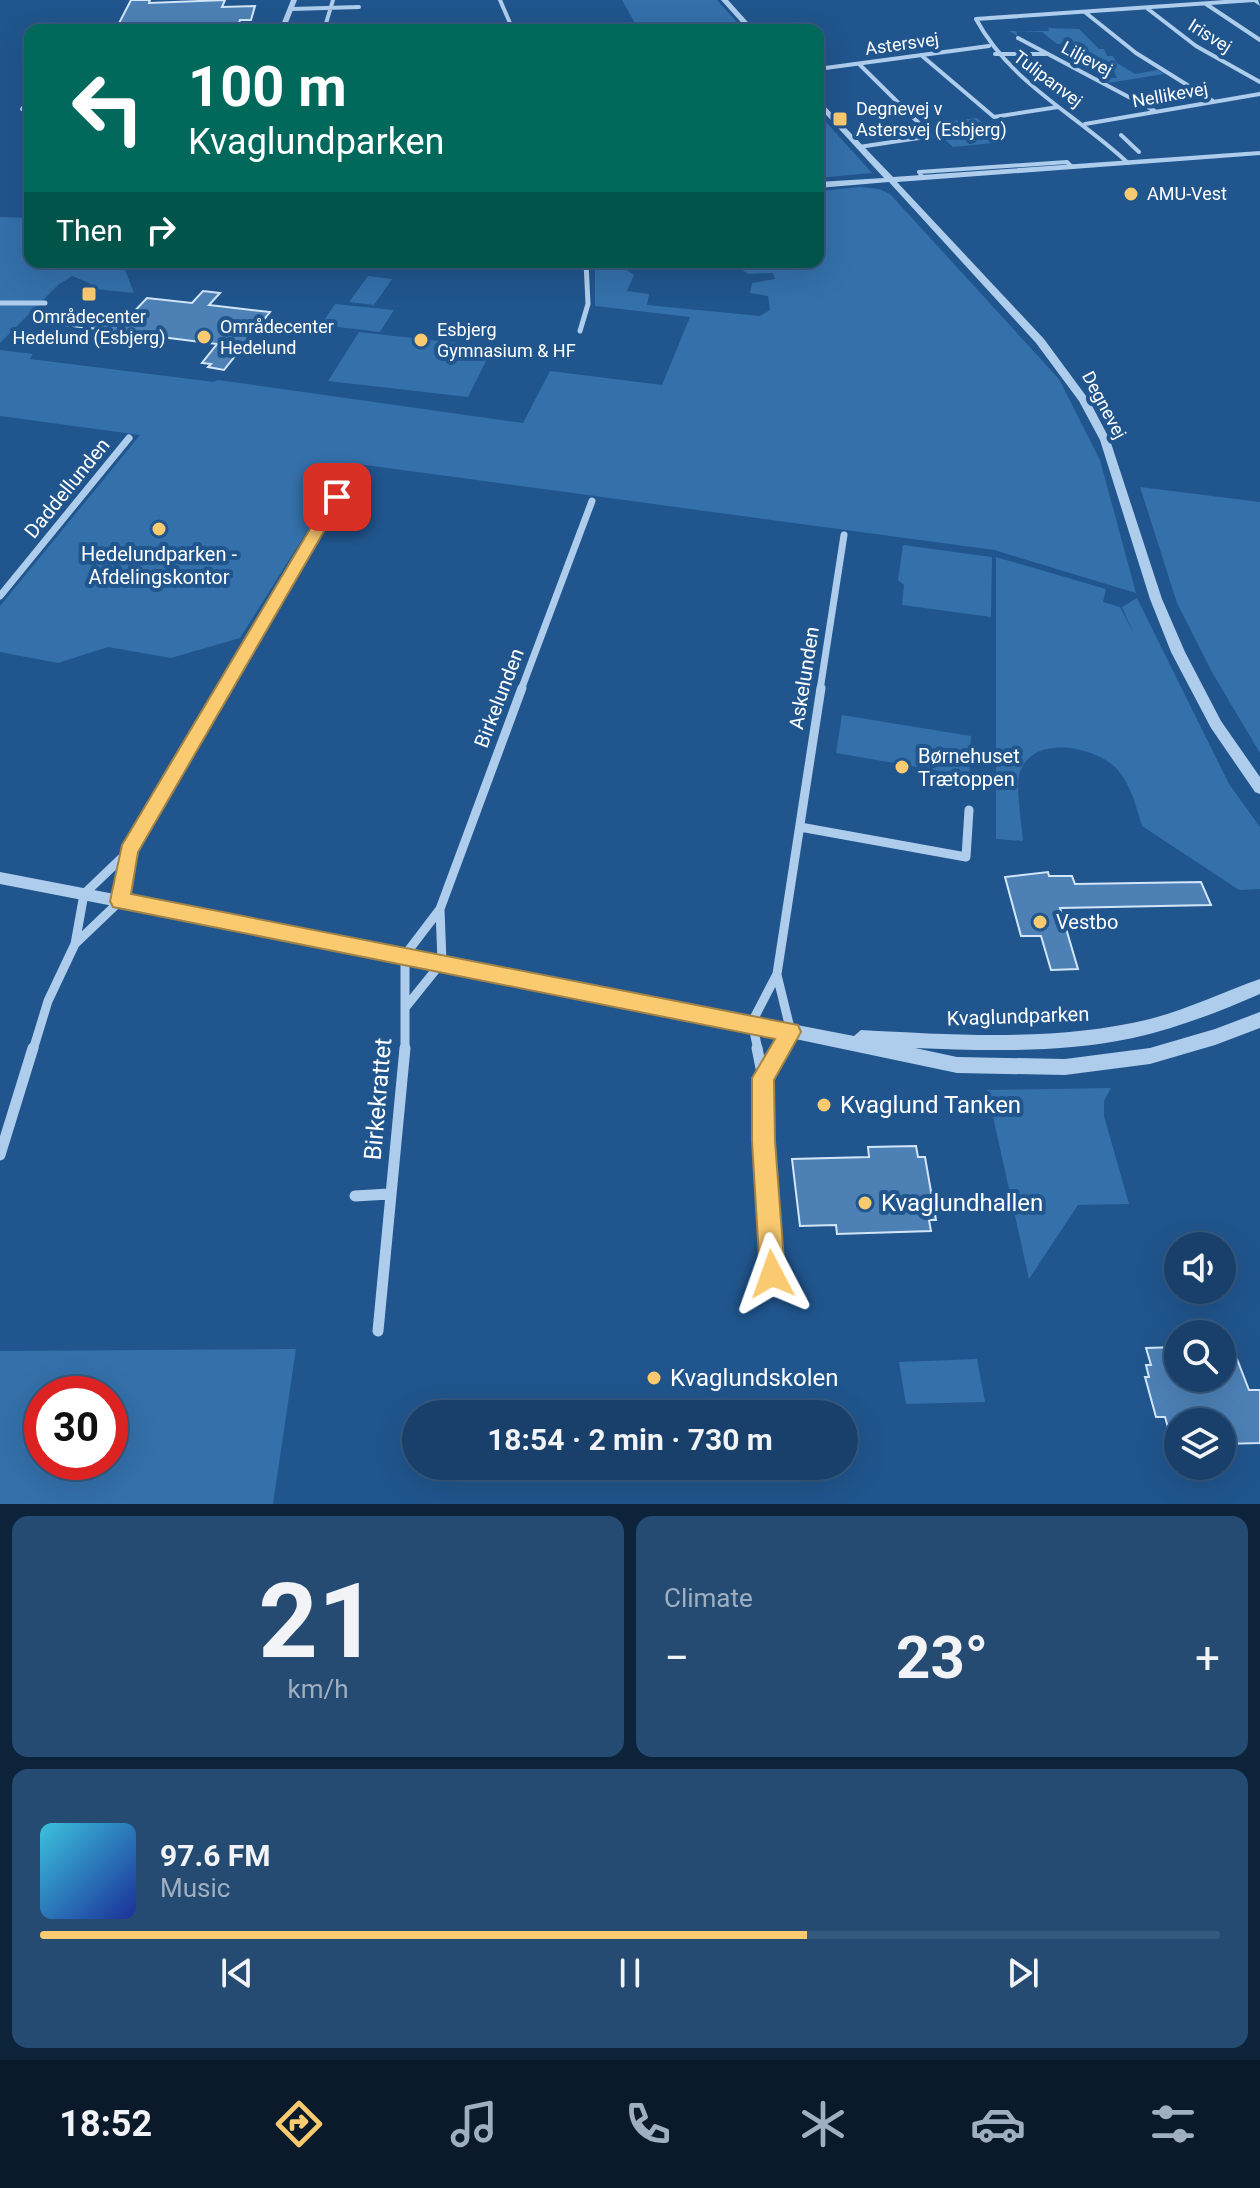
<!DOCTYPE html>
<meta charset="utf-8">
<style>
:root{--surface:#18406a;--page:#254b72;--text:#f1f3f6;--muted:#9fafc1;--line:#36597e;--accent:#f9ca6f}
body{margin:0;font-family:Roboto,sans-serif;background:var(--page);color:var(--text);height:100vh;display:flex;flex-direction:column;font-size:30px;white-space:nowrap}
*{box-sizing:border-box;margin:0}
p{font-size:26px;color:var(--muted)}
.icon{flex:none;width:44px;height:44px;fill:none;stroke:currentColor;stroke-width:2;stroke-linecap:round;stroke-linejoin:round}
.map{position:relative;height:1504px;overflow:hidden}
.side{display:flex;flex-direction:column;gap:12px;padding:12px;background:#0d233a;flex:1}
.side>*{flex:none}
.banner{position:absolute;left:24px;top:24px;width:800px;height:244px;border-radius:16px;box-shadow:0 8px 32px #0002,0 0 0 2px var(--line);background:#00695c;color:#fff;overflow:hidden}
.controls{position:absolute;left:1164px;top:1232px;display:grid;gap:16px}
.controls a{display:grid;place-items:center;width:72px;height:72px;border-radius:50%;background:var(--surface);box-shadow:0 8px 32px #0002,0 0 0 2px var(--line);font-size:40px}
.speed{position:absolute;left:24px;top:1376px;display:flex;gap:16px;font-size:40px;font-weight:700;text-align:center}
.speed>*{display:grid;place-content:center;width:104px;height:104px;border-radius:50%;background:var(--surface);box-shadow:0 8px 32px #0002,0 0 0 2px var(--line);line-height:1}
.speed .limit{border:12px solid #d22;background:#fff;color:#111}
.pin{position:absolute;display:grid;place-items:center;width:68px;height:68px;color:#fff;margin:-34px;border-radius:16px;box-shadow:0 4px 12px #0006}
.me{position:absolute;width:88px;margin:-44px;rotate:356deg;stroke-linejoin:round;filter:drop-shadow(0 0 6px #0008)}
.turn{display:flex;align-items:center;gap:28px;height:168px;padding:0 32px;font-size:36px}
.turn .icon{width:104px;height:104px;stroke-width:2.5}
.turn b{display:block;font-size:56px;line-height:68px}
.then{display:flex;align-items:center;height:76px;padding:0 32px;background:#0003;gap:16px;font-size:30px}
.big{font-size:60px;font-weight:700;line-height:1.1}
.side .widget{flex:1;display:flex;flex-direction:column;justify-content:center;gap:12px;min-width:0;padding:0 28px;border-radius:16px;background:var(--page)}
.side .dial{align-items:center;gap:0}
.dial b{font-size:104px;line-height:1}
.song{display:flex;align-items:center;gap:24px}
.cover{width:96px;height:96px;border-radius:12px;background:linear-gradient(135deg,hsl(190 70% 55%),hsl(230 70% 35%))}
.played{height:8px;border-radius:4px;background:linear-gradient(90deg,var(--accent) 65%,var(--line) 65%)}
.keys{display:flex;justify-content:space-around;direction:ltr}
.heat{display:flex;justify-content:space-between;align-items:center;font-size:44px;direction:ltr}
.side .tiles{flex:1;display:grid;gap:12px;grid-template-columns:1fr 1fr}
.widget:last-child{grid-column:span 2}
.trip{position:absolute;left:402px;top:1400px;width:456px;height:80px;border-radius:40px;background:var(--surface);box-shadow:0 8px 32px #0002,0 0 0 2px var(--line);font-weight:700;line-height:80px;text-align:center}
.tabs{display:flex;height:128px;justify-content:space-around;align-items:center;background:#0a1a2a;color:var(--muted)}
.tabs .icon{width:56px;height:56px}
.tabs .current{color:var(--accent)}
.tabs b{font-size:36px;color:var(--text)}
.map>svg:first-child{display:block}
.green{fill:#3470aa;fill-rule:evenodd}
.building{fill:#4d81b6;stroke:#d3e6f9;stroke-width:2}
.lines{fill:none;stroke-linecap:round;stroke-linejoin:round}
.minor-far4{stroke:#aecdec;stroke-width:4}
.minor-far3{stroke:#aecdec;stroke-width:5}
.minor-far2{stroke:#aecdec;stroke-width:7}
.minor-far1{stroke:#aecdec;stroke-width:9}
.minor{stroke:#aecdec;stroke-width:11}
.tertiary{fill:#aecdec;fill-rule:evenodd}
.route{fill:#f9ca6f;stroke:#a28348;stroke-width:2}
.poi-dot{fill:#f9ca6f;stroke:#20558d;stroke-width:3}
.labels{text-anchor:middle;stroke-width:8;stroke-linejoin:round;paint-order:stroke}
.far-street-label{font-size:18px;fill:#fff;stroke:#20558d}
.far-poi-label{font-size:18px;fill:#fff;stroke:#20558d;text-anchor:start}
.street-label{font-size:20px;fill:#fff;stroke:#20558d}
.poi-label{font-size:20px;fill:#fff;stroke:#20558d;text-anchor:start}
.near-street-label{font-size:24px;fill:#fff;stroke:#20558d}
.near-poi-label{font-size:24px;fill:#fff;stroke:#20558d;text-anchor:start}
</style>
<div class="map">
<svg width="1260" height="1504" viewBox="0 0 1260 1504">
<rect width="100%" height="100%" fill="#20558d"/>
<path class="green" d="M 622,0 L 717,0 L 744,30 L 639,30 Z
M 1048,28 L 1079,29 L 1099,49 L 1104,49 L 1107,56 L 1113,56 L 1117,63 L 1135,74 L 1158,70 L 1164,74 L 1108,83 L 1098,77 L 1117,78 L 1113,70 L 1105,70 L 1101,63 L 1092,63 L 1088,57 L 1080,57 L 1067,44 L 1057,44 L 1042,32 L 1016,31 L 1018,36 L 1009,31 L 1049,31 Z
M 818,113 L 872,173 L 818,178 Z
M 977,118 L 1003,142 L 953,147 L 928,124 Z
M 860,187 L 879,189 L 890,194 L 1059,379 L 1100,460 L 1136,593 L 994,550 L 350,463 L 240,638 L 171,658 L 108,647 L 58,663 L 0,652 L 0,606 L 140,435 L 0,416 L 0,350 L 33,354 L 30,359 L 214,382 L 218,380 L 523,423 L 550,371 L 662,385 L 690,317 L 595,306 L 595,262 L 605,262 L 603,267 L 625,269 L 634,275 L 627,291 L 649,294 L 647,305 L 760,316 L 770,310 L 768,296 L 750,293 L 752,283 L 775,279 L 773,273 L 748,274 L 731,262 L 818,262 L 818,191 Z
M 0,217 L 30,218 L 30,262 L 122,262 L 134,293 L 94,289 L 89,283 L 72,276 L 58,285 L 0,343 Z
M 368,276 L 392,279 L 374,305 L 349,302 Z
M 335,304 L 394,310 L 380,332 L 321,325 Z
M 359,332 L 493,347 L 468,397 L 328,381 Z
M 1140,487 L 1260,502 L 1260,753 L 1213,674 L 1177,603 Z
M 903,545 L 992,557 L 991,617 L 902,605 L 904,585 L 898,580 Z
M 996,557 L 1106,589 L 1103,602 L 1120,607 L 1133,632 L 1122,607 L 1137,598 L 1229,784 L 1260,827 L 1260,889 L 1239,890 L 1142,826 C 1136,806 1131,785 1117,769 C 1095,746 1033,734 1020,772 C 1015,785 1022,825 1023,841 L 996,839 Z
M 842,715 L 971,736 L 969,776 L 836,753 Z
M 1111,1088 L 1104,1101 L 1104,1116 L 1129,1204 L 1078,1205 L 1029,1279 L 987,1090 Z
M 296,1349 L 273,1504 L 0,1504 L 0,1351 ZM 42,1394 L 110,1394 L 110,1462 L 42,1462 Z
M 977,1359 L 985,1402 L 906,1404 L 899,1362 Z"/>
<path class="building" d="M 131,0 L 150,0 L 149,3 L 225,0 L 222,7 L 255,6 L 251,20 L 240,20 L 237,30 L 116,29 Z
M 203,291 L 220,293 L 209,305 L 270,312 L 224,370 L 208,367 L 211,364 L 202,363 L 217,344 L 65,325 L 82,312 L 128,318 L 147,298 L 192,303 Z
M 1048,872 L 1049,876 L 1072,876 L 1075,884 L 1201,882 L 1211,905 L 1060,908 L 1078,969 L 1051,970 L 1041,936 L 1021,936 L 1005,877 Z
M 916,1146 L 918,1157 L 925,1157 L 936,1220 L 929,1220 L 931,1231 L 837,1234 L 836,1225 L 800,1226 L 792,1159 L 869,1157 L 868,1147 Z
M 1222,1346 L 1232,1346 L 1249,1390 L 1260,1390 L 1260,1443 L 1222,1444 L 1222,1422 L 1178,1422 L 1178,1451 L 1175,1452 L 1165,1417 L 1156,1417 L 1145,1377 L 1149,1377 L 1146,1365 L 1151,1365 L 1146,1348 L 1178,1347 L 1178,1378 L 1222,1378 Z"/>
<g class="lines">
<path class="minor-far4" d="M 500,0 L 513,30
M 1206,4 L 1260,40
M 292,9 L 359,7
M 1148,9 L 1196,46 L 1260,82
M 1086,13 L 1136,53 L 1213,101
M 324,30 L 333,0
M 1018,38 L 1155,111
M 995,54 L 1046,54
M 921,55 L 994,117 L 1058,107
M 859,64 L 932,136 L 859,147
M 818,69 L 989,46
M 22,109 L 30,99
M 1085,124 L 1260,94
M 1121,135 L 1139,152
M 1128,163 C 1076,114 1011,84 976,19 L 1254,0
M 923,178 L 919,172 L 1067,162 L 1072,167"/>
<path class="minor-far3" d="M 0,303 L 45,303
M 580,331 L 588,304 L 586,262"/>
<path class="minor-far2" d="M 0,596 L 129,438
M 223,690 L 353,468
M 521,690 L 592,501
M 820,690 L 844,535"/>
<path class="minor-far1" d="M 800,827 L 966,857 L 969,810
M 129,851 L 224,688
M 129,851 L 120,901 L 75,944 L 84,894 Z
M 440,909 L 522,688
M 440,909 L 442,962 L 405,1008 L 405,955 Z
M 777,975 L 791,1032 L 780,1050
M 405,1008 L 405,1050
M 33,1050 L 48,1001 L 75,944
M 758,1050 L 752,1022 L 777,974 L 821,688"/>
<path class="minor" d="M 757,1048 L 763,1078 L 763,1141 L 775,1292
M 763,1078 L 781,1048
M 0,1155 L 33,1048
M 355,1196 L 389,1194
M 378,1331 L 405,1048"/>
<path class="tertiary" d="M 291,0 L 297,0 L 285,30 L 279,30 Z
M 721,0 L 728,0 L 755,30 L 748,30 Z
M 1251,0 L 1258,0 L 1260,6 Z
M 818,99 L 893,177 L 1260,151 L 1260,155 L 897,182 L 1044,339 L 1089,400 L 1110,440 L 1162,599 L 1185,652 L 1221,721 L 1260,777 L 1260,794 L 1255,792 L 1211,728 L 1171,652 L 1150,599 L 1100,440 L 1079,401 L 1036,343 L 889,182 L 818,188 L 818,182 L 884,178 L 818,106 Z
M 0,872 L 854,1036 L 861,1030 C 956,1035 1056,1042 1150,1019 C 1188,1009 1223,992 1260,979 L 1260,994 C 1219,1012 1177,1028 1133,1038 C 1062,1053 987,1051 915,1048 L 957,1057 L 1065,1059 L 1150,1048 L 1215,1029 L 1260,1012 L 1260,1028 L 1215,1045 L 1150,1064 L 1065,1075 L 957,1073 L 752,1030 L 0,884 Z"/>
</g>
<path class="route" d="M 337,492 L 344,497 L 138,852 L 131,894 L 798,1025 L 801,1032 L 774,1080 L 775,1141 L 785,1274 L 781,1283 L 772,1287 L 764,1283 L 760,1274 L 752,1141 L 752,1078 L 775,1039 L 113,907 L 110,901 L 122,845 L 329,497 Z"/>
<g class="poi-dot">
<rect x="832" y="111" width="16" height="16" rx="4"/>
<circle cx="1131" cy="194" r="8"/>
<rect x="81" y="286" width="16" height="16" rx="4"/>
<circle cx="204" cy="337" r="8"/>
<circle cx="421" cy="340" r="8"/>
<circle cx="159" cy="529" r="8"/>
<circle cx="902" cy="767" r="8"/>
<circle cx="1040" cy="922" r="8"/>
<circle cx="824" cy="1105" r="8"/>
<circle cx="865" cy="1203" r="8"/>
<circle cx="654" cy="1378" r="8"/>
</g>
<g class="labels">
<g class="far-street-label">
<text transform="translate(1210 36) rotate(32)" y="6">Irisvej</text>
<text transform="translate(902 44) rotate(-8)" y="6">Astersvej</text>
<text transform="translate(1087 59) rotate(28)" y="6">Liljevej</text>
<text transform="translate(1048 79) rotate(37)" y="6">Tulipanvej</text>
<text transform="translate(1170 95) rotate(-10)" y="6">Nellikevej</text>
<text transform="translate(1104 405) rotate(62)" y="6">Degnevej</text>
</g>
<g class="far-poi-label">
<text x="856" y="115">Degnevej v<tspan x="856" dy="21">Astersvej (Esbjerg)</tspan></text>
<text x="1147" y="200">AMU-Vest</text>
<text x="89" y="323" text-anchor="middle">Områdecenter<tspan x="89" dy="21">Hedelund (Esbjerg)</tspan></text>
<text x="220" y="333">Områdecenter<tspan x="220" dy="21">Hedelund</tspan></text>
<text x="437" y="336">Esbjerg<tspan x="437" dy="21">Gymnasium &amp; HF</tspan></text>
</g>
<g class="street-label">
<text transform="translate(67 488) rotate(-51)" y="7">Daddellunden</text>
<text transform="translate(804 678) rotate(-81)" y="7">Askelunden</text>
<text transform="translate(499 698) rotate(-69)" y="7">Birkelunden</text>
<text transform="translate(1018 1016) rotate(-2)" y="7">Kvaglundparken</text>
</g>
<g class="poi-label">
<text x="159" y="561" text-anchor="middle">Hedelundparken -<tspan x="159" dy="23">Afdelingskontor</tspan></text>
<text x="918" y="763">Børnehuset<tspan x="918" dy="23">Trætoppen</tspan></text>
<text x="1056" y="929">Vestbo</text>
</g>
<g class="near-street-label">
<text transform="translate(378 1099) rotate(-85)" y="8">Birkekrattet</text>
</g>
<g class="near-poi-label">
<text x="840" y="1113">Kvaglund Tanken</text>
<text x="881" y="1211">Kvaglundhallen</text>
<text x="670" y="1386">Kvaglundskolen</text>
</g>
</g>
</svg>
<div class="controls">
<a><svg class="icon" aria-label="sound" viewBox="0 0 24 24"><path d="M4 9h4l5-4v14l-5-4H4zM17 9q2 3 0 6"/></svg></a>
<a><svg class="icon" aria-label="search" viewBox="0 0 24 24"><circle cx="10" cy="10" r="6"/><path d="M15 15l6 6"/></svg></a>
<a><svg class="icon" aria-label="layers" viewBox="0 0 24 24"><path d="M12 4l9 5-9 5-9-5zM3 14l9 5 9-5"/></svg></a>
</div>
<div class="speed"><div class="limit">30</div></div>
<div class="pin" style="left:337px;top:497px;background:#d93025"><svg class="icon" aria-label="arrive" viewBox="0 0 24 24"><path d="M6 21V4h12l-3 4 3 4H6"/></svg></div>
<svg class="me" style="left:772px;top:1274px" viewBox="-20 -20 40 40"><path d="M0-17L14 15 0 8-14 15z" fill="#f9ca6f" stroke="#fff" stroke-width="4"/></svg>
<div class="trip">18:54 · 2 min · 730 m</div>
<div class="banner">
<div class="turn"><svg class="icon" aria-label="left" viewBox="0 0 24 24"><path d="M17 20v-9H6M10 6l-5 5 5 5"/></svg><div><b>100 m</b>Kvaglundparken</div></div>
<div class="then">Then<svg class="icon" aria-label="right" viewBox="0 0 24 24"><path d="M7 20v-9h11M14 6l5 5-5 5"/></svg></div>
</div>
</div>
<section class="side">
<div class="tiles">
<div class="widget dial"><b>21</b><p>km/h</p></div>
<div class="widget"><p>Climate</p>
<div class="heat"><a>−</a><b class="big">23°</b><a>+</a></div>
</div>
<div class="widget">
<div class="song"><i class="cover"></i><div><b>97.6 FM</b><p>Music</p></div></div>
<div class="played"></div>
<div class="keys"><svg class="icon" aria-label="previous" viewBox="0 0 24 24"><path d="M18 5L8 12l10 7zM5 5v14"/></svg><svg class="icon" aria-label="pause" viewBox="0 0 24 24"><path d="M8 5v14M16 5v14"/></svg><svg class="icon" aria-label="next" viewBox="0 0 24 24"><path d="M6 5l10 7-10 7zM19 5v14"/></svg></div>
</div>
</div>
</section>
<nav class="tabs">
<b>18:52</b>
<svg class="icon current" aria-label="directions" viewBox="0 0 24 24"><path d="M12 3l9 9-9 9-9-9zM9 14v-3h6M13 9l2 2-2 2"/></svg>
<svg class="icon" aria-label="music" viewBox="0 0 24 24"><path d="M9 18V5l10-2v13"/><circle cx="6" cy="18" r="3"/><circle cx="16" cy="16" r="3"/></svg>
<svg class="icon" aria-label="phone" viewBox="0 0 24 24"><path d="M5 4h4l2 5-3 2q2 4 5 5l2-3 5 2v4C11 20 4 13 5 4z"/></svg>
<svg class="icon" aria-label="climate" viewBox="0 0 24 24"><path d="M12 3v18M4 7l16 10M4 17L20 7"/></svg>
<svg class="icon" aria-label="car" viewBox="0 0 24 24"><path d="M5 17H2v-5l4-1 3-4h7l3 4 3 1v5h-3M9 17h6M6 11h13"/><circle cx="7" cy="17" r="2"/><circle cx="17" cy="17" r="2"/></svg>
<svg class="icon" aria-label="filters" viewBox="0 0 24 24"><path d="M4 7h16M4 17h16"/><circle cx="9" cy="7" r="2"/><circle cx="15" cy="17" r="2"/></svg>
</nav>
